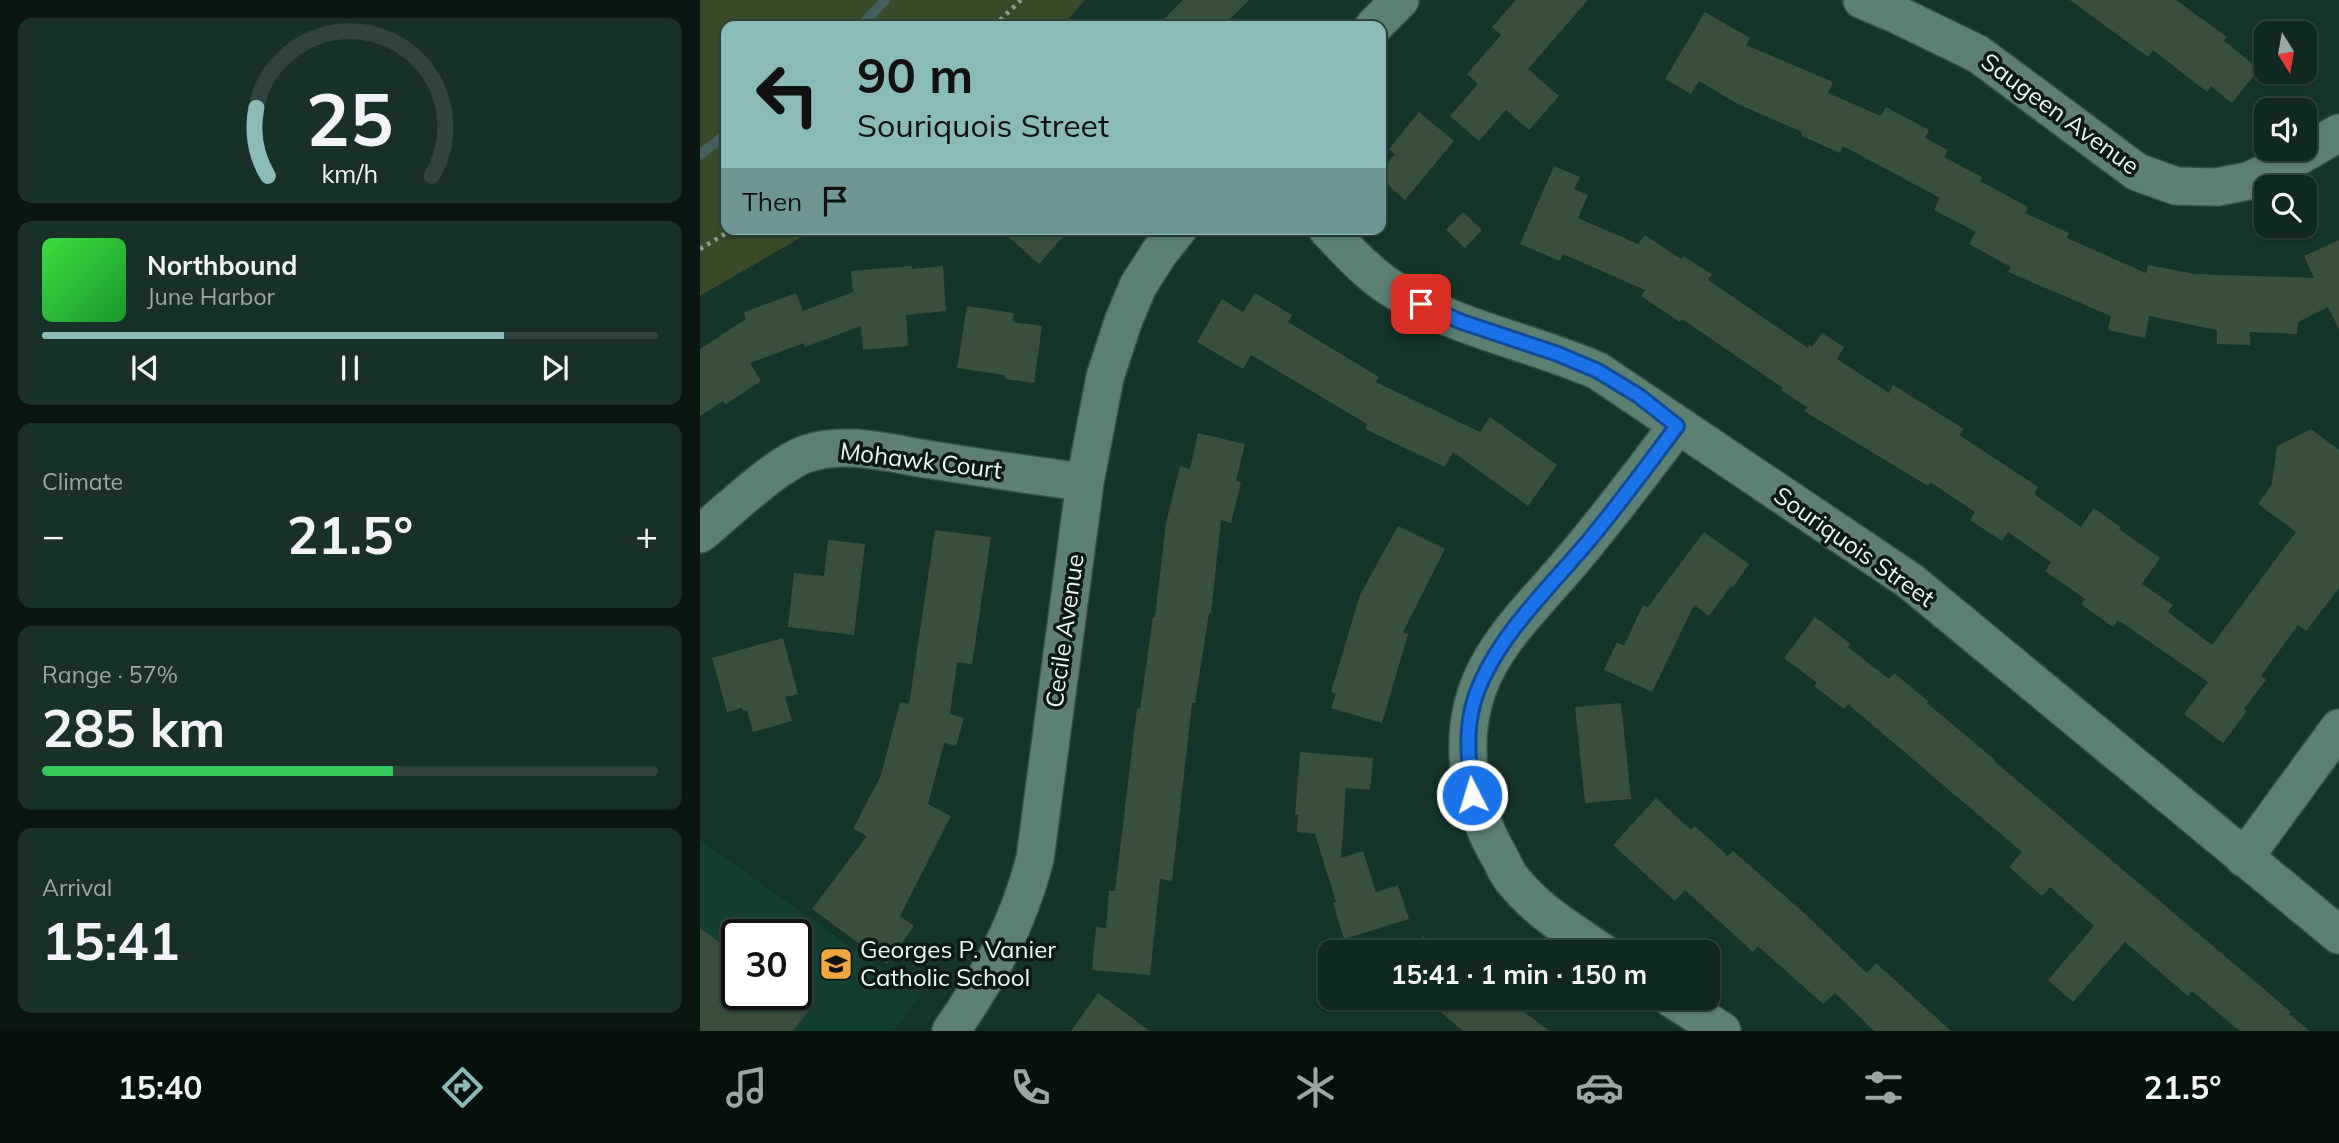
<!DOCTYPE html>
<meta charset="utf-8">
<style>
:root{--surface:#102820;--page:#193029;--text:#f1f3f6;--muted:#9ca6a5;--line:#30443e;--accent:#8bbbb9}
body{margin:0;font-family:Mulish,sans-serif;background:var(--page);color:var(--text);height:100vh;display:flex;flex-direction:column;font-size:26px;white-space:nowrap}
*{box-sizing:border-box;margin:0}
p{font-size:23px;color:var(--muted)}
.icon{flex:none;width:38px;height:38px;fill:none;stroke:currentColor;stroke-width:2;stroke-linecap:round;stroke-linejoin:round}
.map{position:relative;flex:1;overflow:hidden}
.panel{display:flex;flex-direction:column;gap:18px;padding:18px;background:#091612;width:700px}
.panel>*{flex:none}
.guide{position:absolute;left:21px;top:21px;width:665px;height:214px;border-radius:14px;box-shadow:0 2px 5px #0004,0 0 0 2px var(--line);background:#8bbbb9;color:#111;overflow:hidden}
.needle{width:46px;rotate:169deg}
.controls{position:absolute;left:1554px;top:21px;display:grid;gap:14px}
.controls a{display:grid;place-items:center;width:63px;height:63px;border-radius:14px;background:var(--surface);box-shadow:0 2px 5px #0004,0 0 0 2px var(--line);font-size:35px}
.speed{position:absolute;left:21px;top:919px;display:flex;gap:14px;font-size:35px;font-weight:700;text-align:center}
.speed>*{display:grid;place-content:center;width:91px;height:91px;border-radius:50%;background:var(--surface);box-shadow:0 2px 5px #0004,0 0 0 2px var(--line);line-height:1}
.speed .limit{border:4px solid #111;border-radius:10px;background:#fff;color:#111}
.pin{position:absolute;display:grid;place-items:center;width:60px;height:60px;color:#fff;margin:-30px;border-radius:14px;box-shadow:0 4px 10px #0006}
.me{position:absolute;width:77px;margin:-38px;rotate:355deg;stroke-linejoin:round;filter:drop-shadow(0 0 5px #0008)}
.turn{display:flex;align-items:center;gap:24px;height:147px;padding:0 21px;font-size:32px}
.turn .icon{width:91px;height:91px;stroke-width:2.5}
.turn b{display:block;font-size:49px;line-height:60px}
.then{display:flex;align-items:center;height:66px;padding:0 21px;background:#0003;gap:14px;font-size:26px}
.big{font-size:52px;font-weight:700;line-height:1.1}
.panel .widget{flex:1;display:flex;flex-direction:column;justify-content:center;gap:10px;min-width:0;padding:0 24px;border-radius:14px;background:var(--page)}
.panel .dial{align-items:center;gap:0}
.dial svg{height:182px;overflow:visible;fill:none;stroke:var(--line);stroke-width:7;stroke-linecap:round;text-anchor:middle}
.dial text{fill:var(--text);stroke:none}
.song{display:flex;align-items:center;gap:21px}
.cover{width:84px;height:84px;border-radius:10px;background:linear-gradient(135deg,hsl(120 70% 55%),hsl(130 70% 35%))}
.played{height:7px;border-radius:4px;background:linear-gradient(90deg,var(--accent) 75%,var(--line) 75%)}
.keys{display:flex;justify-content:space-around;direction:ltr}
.heat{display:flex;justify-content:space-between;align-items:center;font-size:38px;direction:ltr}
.charge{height:10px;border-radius:5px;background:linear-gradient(90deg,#34c759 57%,var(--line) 0)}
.trip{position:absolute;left:618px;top:940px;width:402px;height:70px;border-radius:14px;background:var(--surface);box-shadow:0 2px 5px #0004,0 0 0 2px var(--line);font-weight:700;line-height:70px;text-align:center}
.tabs{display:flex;height:112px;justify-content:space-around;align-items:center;background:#06100d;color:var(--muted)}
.tabs .icon{width:49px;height:49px}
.tabs .current{color:var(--accent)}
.tabs b{font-size:32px;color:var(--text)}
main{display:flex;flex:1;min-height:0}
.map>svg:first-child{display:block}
.built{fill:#133e30;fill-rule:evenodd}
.green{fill:#394a28}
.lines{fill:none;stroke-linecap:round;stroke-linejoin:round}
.stream{stroke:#455e5e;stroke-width:10}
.building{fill:#384f3c}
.street-casing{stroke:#375148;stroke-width:40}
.path{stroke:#869f95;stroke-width:4.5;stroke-dasharray:3.5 5;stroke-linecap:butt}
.street{stroke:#5e8073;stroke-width:37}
.route-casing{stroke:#114b97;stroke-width:18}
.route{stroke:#1a73e8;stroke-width:12}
.labels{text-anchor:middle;stroke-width:7;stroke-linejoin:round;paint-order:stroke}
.street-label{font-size:24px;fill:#e7f9f1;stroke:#0c1914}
.poi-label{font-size:24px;fill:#e7f9f1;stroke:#0c1914;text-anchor:start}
</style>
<main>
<section class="panel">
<div class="widget dial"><svg viewBox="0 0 100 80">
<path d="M14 69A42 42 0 1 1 86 69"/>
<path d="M14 69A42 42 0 0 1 9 39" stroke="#8bbbb9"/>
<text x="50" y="56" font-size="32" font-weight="700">25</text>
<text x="50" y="72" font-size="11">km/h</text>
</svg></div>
<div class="widget">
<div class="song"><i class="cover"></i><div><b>Northbound</b><p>June Harbor</p></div></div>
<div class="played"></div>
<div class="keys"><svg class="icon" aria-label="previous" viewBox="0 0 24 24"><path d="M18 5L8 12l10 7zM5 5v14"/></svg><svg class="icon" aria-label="pause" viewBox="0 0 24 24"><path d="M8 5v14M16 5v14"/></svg><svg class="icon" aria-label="next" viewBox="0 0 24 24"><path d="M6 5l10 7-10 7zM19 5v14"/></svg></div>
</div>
<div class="widget"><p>Climate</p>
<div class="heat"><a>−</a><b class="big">21.5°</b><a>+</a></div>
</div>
<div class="widget"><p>Range · 57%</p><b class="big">285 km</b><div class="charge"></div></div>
<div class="widget"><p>Arrival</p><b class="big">15:41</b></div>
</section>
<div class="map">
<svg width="1639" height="1031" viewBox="0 0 1639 1031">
<rect width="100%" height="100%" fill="#15352a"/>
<path class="built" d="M 0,840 L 220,996 L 194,1031 L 0,1031 ZM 37,934 L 96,934 L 96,994 L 37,994 Z"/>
<path class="green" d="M 0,0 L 385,0 L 362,26 L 26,26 L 26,229 L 115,229 L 0,296 Z"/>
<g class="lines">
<path class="stream" d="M 161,26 L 185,0
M 0,155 L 26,134"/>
</g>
<path class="building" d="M 483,0 L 549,0 L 523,26 L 457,26 Z
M 816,0 L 888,0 L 828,69 L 859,96 L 829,130 L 806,110 L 779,141 L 750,116 L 778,84 L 767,74 L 801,35 L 792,27 Z
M 1370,0 L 1476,0 L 1527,37 L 1524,41 L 1559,69 L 1532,103 L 1511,86 L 1507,92 L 1453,50 L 1448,57 Z
M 1005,12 L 1050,38 L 1046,45 L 1133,82 L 1128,93 L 1181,116 L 1186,107 L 1229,130 L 1225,138 L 1248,150 L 1244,157 L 1282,177 L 1280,181 L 1328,207 L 1325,213 L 1369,233 L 1367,238 L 1446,273 L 1448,265 L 1495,274 L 1614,278 L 1604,256 L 1639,240 L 1639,329 L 1628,307 L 1598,322 L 1597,334 L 1550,332 L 1550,345 L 1517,344 L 1517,330 L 1449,316 L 1445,338 L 1408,330 L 1411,316 L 1308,272 L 1311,267 L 1269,244 L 1276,232 L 1234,210 L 1240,198 L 1143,146 L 1140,153 L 1102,136 L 1102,132 L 1038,104 L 999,81 L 991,94 L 965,79 Z
M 719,112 L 754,141 L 705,200 L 681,179 L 681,171 L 695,154 L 689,149 Z
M 854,166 L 880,177 L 874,189 L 888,195 L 878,218 L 938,244 L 945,235 L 981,259 L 983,256 L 1012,274 L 1008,280 L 1108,348 L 1110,345 L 1112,347 L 1122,333 L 1144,347 L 1137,359 L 1189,393 L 1193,385 L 1264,429 L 1259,435 L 1338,487 L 1334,494 L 1381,527 L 1394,508 L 1420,527 L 1419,529 L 1460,558 L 1442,584 L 1473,605 L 1468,612 L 1512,645 L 1596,532 L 1558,504 L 1572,484 L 1577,446 L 1611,429 L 1639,450 L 1639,588 L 1606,631 L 1598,625 L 1561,676 L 1566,680 L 1544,709 L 1547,711 L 1523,743 L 1484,714 L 1508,682 L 1418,620 L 1413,627 L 1381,604 L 1385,599 L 1345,571 L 1351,562 L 1308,532 L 1302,541 L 1270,520 L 1275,512 L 1230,482 L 1228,486 L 1104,411 L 1107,407 L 1081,390 L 1083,388 L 982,319 L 980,322 L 941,296 L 945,290 L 863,254 L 860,261 L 820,244 Z
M 763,212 L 782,230 L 765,248 L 746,230 Z
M 300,229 L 370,229 L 339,264 Z
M 212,266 L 212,269 L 243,266 L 246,311 L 206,315 L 208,346 L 163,350 L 161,326 L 105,347 L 104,343 L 50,363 L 61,381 L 26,404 L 23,401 L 0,416 L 0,349 L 46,319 L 44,312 L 96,293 L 103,311 L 153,292 L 151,271 Z
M 555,293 L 592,315 L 588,322 L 679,377 L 676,382 L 780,432 L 790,417 L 857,465 L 828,506 L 753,452 L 745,467 L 665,429 L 667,424 L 551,355 L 543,369 L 497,342 L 522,299 L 543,312 Z
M 267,306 L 314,313 L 313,322 L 342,326 L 334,383 L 305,379 L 305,375 L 257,368 Z
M 498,433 L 545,444 L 536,481 L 541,482 L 531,523 L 521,520 L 511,613 L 509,613 L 495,703 L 492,703 L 472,881 L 460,879 L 450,975 L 392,970 L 396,927 L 406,928 L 409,891 L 415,891 L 437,708 L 440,709 L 453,617 L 455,617 L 466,523 L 480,466 L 490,469 Z
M 698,526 L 745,549 L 703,632 L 708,634 L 682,723 L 631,708 L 636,694 L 631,692 L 660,595 Z
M 235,530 L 291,537 L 272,664 L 257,662 L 250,714 L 264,718 L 256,746 L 244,743 L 228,804 L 251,816 L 200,916 L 214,926 L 187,964 L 112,909 L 167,836 L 153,829 L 181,775 L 200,702 L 209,704 Z
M 1004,532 L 1049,564 L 1033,587 L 1031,586 L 1009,616 L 994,605 L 952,692 L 904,670 L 917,642 L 924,646 L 943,605 L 948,607 Z
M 128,540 L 165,544 L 154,635 L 88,627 L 94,573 L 124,576 Z
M 1115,617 L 1151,644 L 1148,647 L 1189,679 L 1194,673 L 1228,701 L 1227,703 L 1295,760 L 1294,761 L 1591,1012 L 1589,1014 L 1610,1031 L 1540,1031 L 1492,991 L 1488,996 L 1425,942 L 1373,1002 L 1348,980 L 1394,926 L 1350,887 L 1342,896 L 1309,867 L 1322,852 L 1148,704 L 1144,709 L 1114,686 L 1117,683 L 1084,658 Z
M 83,638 L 98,694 L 85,697 L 92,721 L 53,732 L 47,710 L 43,711 L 42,708 L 27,712 L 12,658 Z
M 921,703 L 931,799 L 885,803 L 875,707 Z
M 600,752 L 673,758 L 670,790 L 646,788 L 641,858 L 663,851 L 676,892 L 698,885 L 709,919 L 644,939 L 633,903 L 636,902 L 615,834 L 597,832 L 598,815 L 595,815 Z
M 956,798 L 991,830 L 995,826 L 1028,856 L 1033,851 L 1103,912 L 1167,973 L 1176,963 L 1251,1031 L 1174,1031 L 1135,993 L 1123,1004 L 1058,946 L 1053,952 L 985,890 L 975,901 L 913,845 Z
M 0,928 L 37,955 L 37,994 L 88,994 L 109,1010 L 93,1031 L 0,1031 Z
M 723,936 L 746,952 L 703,952 L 715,938 L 717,943 Z
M 398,993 L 450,1031 L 371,1031 Z
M 718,998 L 813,998 L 827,1007 L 824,1012 L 850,1031 L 763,1031 L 730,1003 L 727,1005 Z"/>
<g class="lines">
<defs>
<path id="street" d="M 1162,0 L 1198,15 L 1278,54 L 1437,172 L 1476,186 L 1517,187 L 1548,181 L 1580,167 L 1639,133
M 674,26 L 700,0
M 627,229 C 648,251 668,274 694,290 C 756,329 832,342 898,371 L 1210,581 L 1639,935
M 0,534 C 27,512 75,465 106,454 C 145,440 192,454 232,460 C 283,468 334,476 385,482
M 1544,858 L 1639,728
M 902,952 C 871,931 836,910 812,879 C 806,872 803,863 799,856 C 766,799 755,729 787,668 C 807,630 841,597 869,564 C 907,519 942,473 977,426
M 971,998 L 1022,1031
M 251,1031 C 291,973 317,927 335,859 L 385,482 L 405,377 L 423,322 L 438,286 L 459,253 L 478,229"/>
</defs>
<use href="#street" class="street-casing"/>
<path class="path" d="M 294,26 L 321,0
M 0,249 L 33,229"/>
<use href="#street" class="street"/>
</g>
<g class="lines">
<defs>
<path id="route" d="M 721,304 L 762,322 L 858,354 L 898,371 L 939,396 L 977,426 C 947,466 918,506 886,544 C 847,590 796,638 776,695 C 764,728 769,761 772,795"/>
</defs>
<use href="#route" class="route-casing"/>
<use href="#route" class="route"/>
</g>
<defs>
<symbol id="school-square" viewBox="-11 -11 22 22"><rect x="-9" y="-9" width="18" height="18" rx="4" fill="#f0a63f" stroke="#0c1914"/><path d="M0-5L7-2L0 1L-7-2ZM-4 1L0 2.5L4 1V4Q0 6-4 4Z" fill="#111"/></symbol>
</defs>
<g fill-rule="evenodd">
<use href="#school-square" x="117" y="945" width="38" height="38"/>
</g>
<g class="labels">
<g class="street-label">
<text transform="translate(1360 114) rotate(36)" y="8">Saugeen Avenue</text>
<text transform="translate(221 461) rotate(7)" y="8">Mohawk Court</text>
<text transform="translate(1154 547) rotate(35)" y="8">Souriquois Street</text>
<text transform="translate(365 631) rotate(-82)" y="8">Cecile Avenue</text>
</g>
<g class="poi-label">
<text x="160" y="958">Georges P. Vanier<tspan x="160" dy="28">Catholic School</tspan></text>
</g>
</g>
</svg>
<div class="controls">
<a><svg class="needle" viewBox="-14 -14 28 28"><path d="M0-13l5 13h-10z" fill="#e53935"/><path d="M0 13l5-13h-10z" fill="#9ca6a5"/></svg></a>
<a><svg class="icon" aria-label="sound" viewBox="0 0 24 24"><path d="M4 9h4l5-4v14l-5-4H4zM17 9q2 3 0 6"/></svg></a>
<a><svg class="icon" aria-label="search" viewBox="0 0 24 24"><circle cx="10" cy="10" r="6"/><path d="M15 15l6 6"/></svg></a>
</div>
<div class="speed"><div class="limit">30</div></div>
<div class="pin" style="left:721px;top:304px;background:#d93025"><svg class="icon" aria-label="arrive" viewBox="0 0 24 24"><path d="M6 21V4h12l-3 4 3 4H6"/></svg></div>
<svg class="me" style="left:772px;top:795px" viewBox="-20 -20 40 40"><circle r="17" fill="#1a73e8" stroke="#fff" stroke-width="3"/><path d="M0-11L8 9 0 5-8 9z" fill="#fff"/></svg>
<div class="trip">15:41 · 1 min · 150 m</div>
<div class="guide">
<div class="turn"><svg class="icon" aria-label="left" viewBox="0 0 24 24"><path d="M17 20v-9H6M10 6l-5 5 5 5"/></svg><div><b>90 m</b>Souriquois Street</div></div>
<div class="then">Then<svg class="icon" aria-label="arrive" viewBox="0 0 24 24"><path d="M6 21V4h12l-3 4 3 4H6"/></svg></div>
</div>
</div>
</main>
<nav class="tabs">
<b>15:40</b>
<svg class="icon current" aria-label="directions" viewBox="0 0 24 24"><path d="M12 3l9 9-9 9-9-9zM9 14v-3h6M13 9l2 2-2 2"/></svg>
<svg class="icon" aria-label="music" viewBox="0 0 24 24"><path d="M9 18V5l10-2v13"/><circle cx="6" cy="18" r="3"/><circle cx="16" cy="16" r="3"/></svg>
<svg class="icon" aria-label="phone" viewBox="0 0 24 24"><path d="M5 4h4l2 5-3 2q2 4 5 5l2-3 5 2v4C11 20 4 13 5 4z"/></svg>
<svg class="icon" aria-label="climate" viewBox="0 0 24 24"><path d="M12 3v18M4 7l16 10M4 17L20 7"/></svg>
<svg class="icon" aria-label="car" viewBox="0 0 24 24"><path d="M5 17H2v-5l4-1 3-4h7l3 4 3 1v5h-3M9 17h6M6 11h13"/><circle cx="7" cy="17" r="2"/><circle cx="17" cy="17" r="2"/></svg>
<svg class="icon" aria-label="filters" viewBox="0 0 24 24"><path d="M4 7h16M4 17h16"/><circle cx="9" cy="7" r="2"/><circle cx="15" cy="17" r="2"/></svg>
<b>21.5°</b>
</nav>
